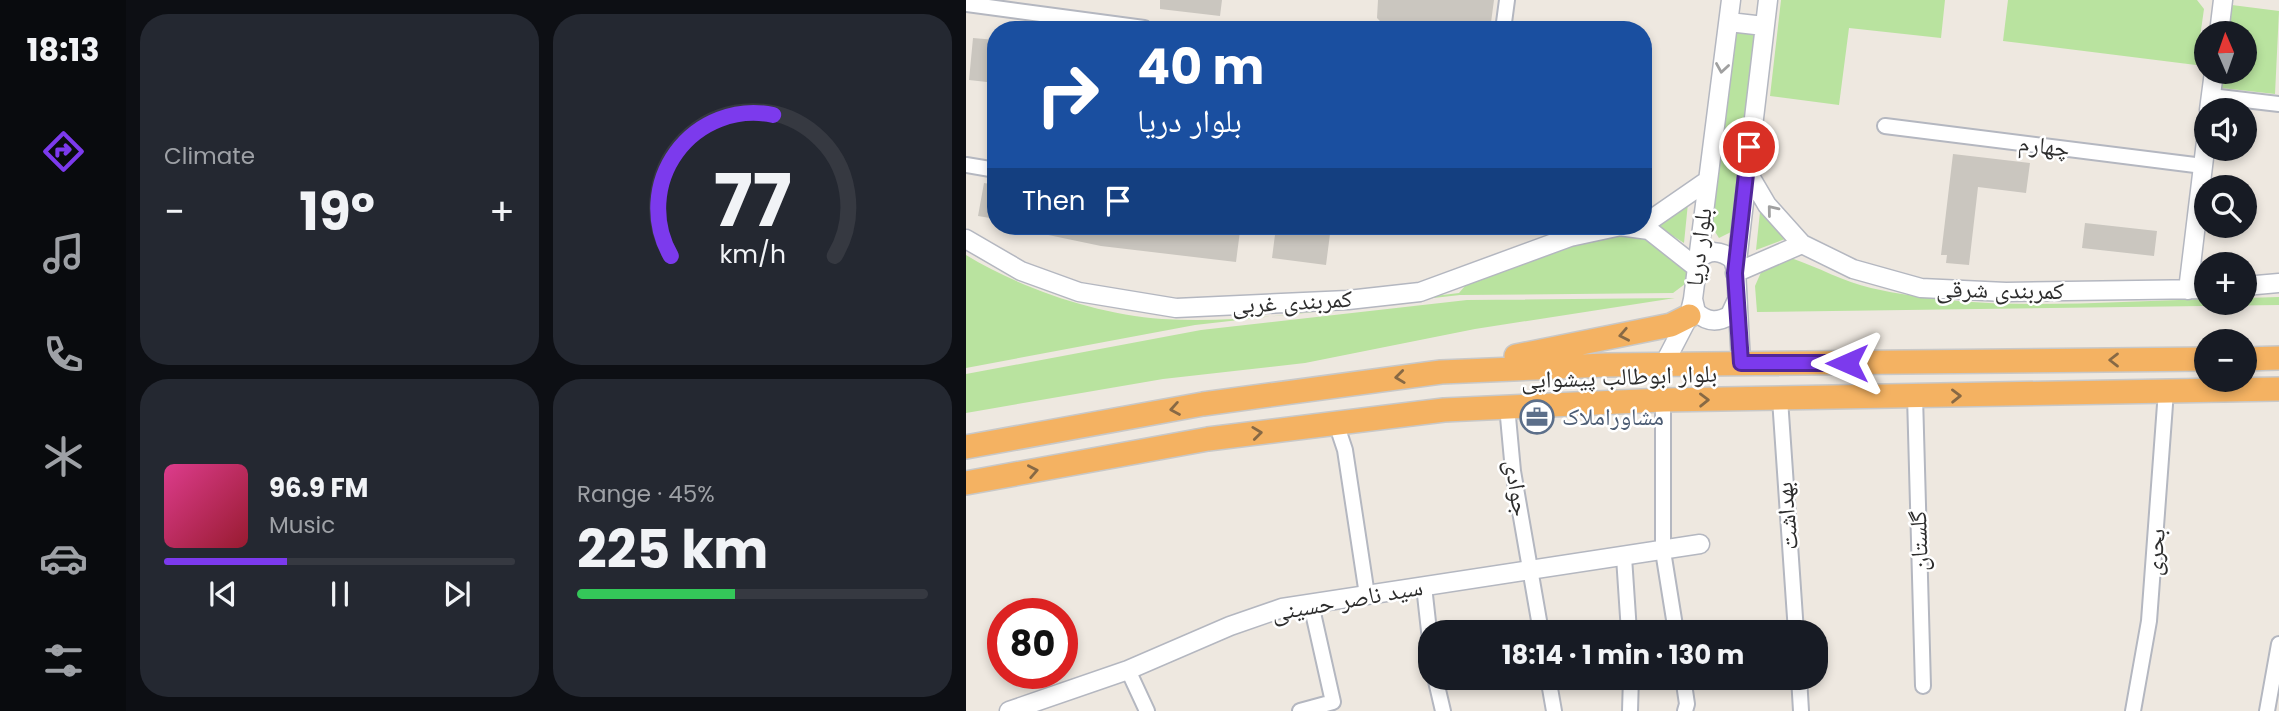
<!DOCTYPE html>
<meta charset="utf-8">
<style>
:root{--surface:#171b24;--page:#242831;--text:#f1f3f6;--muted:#9ea1a6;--line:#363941;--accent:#7c3aed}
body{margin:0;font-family:Poppins,"Noto Naskh Arabic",sans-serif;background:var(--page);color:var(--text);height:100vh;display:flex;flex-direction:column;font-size:26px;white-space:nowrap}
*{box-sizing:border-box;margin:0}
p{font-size:23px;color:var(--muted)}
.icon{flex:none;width:38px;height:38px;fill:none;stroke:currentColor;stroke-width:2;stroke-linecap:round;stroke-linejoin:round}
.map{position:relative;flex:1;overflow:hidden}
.side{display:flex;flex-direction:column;gap:14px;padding:14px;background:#0d0f14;width:840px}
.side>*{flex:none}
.banner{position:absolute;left:21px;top:21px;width:665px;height:214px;border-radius:28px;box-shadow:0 4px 10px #0003;background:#1a4fa0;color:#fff;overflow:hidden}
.needle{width:46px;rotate:358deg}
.fabs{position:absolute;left:1228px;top:21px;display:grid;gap:14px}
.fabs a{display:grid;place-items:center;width:63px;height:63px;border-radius:50%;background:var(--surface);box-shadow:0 4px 10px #0003;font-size:35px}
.speed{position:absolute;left:21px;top:598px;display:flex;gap:14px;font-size:35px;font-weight:700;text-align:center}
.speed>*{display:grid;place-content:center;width:91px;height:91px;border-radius:50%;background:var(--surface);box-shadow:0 4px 10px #0003;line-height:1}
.speed .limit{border:10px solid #d22;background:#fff;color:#111}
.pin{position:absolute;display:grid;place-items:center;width:60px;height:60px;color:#fff;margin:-30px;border:4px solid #fff;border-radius:50%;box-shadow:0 2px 7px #0007}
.me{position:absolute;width:77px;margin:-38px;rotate:270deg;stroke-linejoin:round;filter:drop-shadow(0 0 5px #0008)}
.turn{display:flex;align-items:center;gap:24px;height:147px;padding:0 35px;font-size:32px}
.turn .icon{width:91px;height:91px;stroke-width:2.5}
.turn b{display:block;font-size:49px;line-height:60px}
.then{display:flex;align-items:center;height:66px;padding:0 35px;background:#0003;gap:14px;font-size:26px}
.big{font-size:52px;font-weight:700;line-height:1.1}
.side .widget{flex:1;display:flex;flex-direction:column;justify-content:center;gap:10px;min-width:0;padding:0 24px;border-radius:28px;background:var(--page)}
.side .dial{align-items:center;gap:0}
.dial svg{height:182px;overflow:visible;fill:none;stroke:var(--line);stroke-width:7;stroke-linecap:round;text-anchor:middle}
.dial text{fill:var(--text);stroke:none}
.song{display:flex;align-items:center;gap:21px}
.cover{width:84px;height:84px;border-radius:10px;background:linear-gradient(135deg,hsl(330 70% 55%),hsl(350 70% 35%))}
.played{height:7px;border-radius:4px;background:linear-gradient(90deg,var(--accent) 35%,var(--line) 35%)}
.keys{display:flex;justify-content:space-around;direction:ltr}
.heat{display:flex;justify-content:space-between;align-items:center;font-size:38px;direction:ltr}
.charge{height:10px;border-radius:5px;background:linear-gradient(90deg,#34c759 45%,var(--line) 0)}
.side .tiles{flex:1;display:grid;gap:14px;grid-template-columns:repeat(2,1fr)}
.trip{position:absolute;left:452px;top:620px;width:410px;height:70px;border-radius:28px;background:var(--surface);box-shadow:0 4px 10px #0003;font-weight:700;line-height:70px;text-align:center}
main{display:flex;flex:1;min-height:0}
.dock{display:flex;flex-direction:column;width:126px;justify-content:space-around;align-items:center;background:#090b0e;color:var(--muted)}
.dock .icon{width:49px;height:49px}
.dock .current{color:var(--accent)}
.dock b{font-size:32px;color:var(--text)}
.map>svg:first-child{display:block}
.green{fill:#b9e39f}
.building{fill:#cac6bf}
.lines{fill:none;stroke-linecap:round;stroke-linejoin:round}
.minor-casing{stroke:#b4b7c0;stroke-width:18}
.tertiary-casing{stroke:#b4b7c0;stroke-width:21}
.trunk-casing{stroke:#c8c8c8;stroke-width:26}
.minor{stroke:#fff;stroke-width:14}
.tertiary{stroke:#fff;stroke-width:18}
.trunk{stroke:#f4b262;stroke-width:23}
.oneway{stroke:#a0a0a0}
.oneway2{stroke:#876945}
.route-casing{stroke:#51269a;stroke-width:18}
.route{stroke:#7c3aed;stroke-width:12}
.labels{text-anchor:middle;stroke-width:5;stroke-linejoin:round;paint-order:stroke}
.street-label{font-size:24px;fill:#2d2d2d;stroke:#fff}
.service-label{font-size:24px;fill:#4e5e75;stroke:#fff;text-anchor:start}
</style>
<main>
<nav class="dock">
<b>18:13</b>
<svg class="icon current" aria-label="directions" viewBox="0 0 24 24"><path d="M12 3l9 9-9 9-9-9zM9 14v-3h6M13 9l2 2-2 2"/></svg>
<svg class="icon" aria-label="music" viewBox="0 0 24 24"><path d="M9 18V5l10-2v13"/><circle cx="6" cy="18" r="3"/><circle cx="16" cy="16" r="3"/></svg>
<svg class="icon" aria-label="phone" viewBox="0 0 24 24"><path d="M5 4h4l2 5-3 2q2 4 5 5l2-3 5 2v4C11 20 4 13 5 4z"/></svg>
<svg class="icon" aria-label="climate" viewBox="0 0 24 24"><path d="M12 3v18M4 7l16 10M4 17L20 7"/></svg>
<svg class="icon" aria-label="car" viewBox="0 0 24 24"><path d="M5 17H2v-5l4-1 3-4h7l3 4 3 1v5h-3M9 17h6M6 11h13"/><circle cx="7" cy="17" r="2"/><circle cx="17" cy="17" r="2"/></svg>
<svg class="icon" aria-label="filters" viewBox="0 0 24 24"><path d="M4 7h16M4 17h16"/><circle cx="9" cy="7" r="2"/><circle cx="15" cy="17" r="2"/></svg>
</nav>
<section class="side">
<div class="tiles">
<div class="widget"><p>Climate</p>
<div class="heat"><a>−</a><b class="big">19°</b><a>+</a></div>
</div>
<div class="widget dial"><svg viewBox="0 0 100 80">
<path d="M14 69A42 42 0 1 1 86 69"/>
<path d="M14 69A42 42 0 0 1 59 7" stroke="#7c3aed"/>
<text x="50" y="56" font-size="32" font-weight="700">77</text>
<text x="50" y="72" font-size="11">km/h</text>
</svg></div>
<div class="widget">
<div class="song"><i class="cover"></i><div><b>96.9 FM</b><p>Music</p></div></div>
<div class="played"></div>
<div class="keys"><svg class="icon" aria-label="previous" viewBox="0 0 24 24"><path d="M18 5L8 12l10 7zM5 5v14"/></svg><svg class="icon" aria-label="pause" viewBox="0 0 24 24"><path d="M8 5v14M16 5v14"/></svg><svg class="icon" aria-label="next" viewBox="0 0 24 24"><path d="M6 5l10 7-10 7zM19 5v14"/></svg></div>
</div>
<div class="widget"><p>Range · 45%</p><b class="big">225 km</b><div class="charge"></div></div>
</div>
</section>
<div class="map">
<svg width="1313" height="711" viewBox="0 0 1313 711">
<rect width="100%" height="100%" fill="#eee8e0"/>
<path class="green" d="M 815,0 L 979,0 L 975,38 L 883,28 L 873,105 L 804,96 Z
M 1042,0 L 1231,0 L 1238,9 L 1230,65 L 1037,41 Z
M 1258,4 L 1313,11 L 1309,94 L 1247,87 L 1249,72 L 1279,72 L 1279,33 L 1254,33 Z
M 768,30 L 789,33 L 767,231 L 753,238 L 746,227 Z
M 722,203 L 718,243 L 690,225 Z
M 794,212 L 819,239 L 790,250 Z
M 651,234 L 681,236 L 721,268 L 719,284 L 707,293 L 494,295 L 229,325 L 0,368 L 0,255 C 56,289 130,314 196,319 C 290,325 399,304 493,293 L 504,280 L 603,244 Z
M 825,258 C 852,267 878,282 905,288 C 1015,313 1129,302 1241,299 L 1241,303 L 1279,303 L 1279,298 L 1313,297 L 1313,305 L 791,312 L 789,286 L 796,270 Z
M 709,298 L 509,329 L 339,363 L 197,379 L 0,413 L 0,374 L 235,330 L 501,300 Z"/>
<path class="building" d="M 194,0 L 256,0 L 254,16 L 194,9 Z
M 412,0 L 528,0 L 524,30 L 436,30 L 432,27 L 423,30 L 411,18 Z
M 7,38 L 30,40 L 30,83 L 3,80 Z
M 987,154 L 1064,163 L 1060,193 L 1012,187 L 1003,265 L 980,263 L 981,255 L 975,255 Z
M 18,183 L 30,185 L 30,219 L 12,216 Z
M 1119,223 L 1191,231 L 1188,256 L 1116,248 Z
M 69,226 L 234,226 L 274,231 L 270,262 L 135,246 L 68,232 Z
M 310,227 L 364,234 L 360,265 L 306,258 Z"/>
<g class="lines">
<defs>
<path id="minor" d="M 0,4 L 178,28
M 537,30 L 541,0
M 1245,96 L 1313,104
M 919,126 L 1237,166
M 0,165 L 30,170
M 949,396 L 957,686
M 814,399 L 830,632
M 697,400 L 697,551 L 710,632
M 541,406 L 547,471 L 575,632
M 370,423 L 379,450 L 401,595
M 658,557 L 663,632
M 458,586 L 464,640
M 162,670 L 181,711
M 469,677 L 477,711
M 582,677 L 588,711
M 717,677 L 721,704 L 719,711
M 833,677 L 835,711
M 334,711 L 367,702 L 345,604
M 664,711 L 665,677
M 1167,711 L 1183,621 L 1200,391
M 1301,711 L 1313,644"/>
<path id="tertiary" d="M 763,22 L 798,26
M 1253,33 L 1257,0
M 1243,110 L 1248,72
M 781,171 L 801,205 L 836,244 L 887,269 L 955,288 L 1040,292 L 1241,289
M 677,221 L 686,219 L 741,181
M 653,226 L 683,230 L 731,268
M 0,239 L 55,271 L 113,292 L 210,308 L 382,300 L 454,292 L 604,237 L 655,226
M 732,260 C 743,249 755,250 767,260 L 770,270
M 769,273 L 836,244
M 1279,286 L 1313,283
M 1222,290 L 1241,133
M 727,299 L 730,312 C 741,322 752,323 764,315 L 770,302
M 775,363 L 770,270 L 802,0
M 698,364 L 723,316 L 727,299 L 765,0
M 43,711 L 162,670 L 264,626 L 316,608 L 734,544"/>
<path id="trunk" d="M 550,356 L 705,325 L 723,316
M 1279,359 L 1313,358
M 0,447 L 237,404 L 475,372 L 640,365 L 1241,359
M 0,483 L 242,439 L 478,410 L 697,400 L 1313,389"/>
</defs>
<use href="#minor" class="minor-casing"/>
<use href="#tertiary" class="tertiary-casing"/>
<use href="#trunk" class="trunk-casing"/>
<use href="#minor" class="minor"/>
<use href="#tertiary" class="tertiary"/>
<use href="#trunk" class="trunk"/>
</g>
<defs><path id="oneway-chevron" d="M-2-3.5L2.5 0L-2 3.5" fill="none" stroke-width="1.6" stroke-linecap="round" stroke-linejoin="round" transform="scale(1.75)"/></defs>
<g class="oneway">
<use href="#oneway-chevron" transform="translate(756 68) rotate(99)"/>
<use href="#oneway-chevron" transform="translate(806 210) rotate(-129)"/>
</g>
<g class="oneway2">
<use href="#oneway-chevron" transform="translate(658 335) rotate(169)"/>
<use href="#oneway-chevron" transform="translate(1148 360) rotate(180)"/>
<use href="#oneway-chevron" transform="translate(434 377) rotate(173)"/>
<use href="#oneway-chevron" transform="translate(990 396) rotate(-1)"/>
<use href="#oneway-chevron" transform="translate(738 400) rotate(-1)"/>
<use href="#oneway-chevron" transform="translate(209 409) rotate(170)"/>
<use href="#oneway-chevron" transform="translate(291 433) rotate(-7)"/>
<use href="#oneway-chevron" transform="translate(67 471) rotate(-11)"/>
</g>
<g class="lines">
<defs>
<path id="route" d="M 783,147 L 769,273 L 775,363 L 881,363"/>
</defs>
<use href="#route" class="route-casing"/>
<use href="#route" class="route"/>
</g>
<defs>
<symbol id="office-ring" viewBox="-11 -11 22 22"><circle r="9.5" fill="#fff" stroke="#5c6f8a" stroke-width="1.5"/><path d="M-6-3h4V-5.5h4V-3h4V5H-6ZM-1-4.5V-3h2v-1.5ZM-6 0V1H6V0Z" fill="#5c6f8a"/></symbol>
</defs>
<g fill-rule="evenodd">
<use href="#office-ring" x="552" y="398" width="38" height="38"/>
</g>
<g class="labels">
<g class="street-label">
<text transform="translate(1078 146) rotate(7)" y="8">چهارم</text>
<text transform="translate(733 247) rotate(-83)" y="8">بلوار دریا</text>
<text transform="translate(1034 290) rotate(1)" y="8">کمربندی شرقی</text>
<text transform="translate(326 302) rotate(-3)" y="8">کمربندی غربی</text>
<text transform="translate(653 377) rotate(-2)" y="8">بلوار ابوطالب پیشوایی</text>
<text transform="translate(551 488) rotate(81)" y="8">جوادی</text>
<text transform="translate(821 516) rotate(-95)" y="8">بهداشت</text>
<text transform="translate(953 541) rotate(-92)" y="8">گلستان</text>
<text transform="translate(1189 552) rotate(-85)" y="8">بحری</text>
<text transform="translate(381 600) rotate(-10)" y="8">سید ناصر حسینی</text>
</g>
<g class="service-label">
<text x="596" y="425">مشاوراملاک</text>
</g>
</g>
</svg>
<div class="fabs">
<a><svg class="needle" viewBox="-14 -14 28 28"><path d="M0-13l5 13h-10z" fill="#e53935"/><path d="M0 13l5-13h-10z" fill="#9ea1a6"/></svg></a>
<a><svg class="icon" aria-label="sound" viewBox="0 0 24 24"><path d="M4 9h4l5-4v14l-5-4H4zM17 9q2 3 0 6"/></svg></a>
<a><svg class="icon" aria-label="search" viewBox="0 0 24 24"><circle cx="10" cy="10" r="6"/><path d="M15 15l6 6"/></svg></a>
<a>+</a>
<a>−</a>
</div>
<div class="speed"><div class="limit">80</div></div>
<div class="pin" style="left:783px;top:147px;background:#d93025"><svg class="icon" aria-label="arrive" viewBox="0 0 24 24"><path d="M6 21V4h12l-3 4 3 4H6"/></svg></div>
<svg class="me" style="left:881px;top:363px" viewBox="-20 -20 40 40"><path d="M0-17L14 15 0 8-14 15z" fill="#7c3aed" stroke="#fff" stroke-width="4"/></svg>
<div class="trip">18:14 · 1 min · 130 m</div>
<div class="banner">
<div class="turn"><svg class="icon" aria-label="right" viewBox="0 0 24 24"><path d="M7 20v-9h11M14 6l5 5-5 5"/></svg><div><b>40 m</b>بلوار دریا</div></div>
<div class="then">Then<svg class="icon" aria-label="arrive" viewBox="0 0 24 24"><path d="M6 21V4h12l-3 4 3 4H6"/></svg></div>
</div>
</div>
</main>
